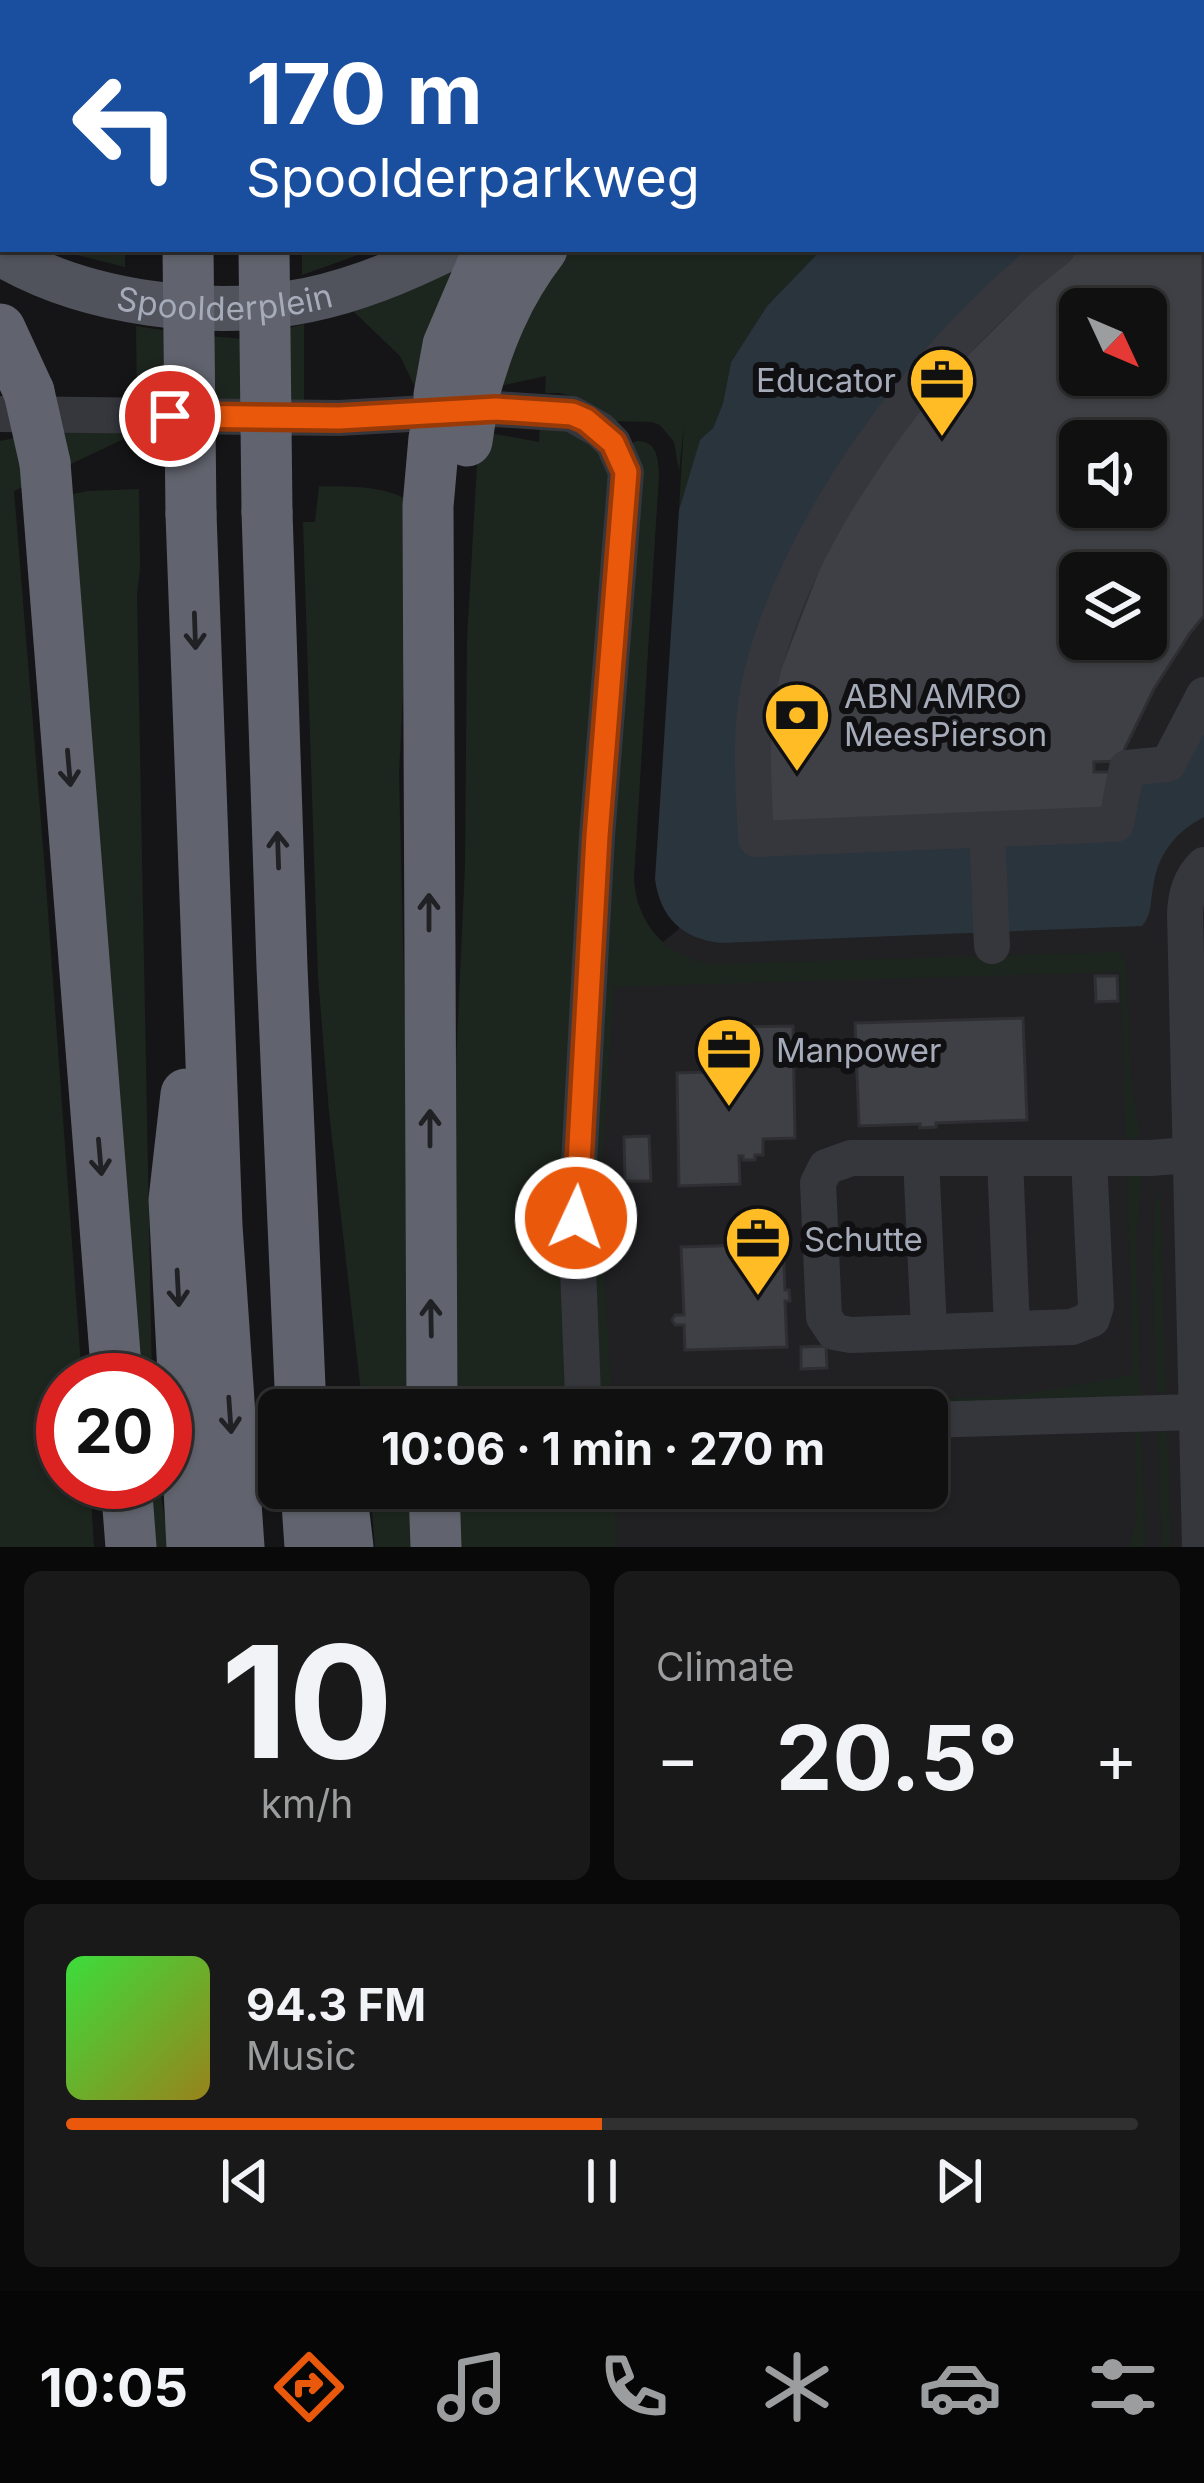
<!DOCTYPE html>
<meta charset="utf-8">
<style>
:root{--surface:#101011;--page:#19191a;--text:#f1f3f6;--muted:#9c9d9f;--line:#303031;--accent:#ea580c}
body{margin:0;font-family:Inter,sans-serif;background:var(--page);color:var(--text);height:100vh;display:flex;flex-direction:column;font-size:45px;white-space:nowrap}
*{box-sizing:border-box;margin:0}
p{font-size:39px;color:var(--muted)}
.icon{flex:none;width:66px;height:66px;fill:none;stroke:currentColor;stroke-width:2;stroke-linecap:round;stroke-linejoin:round}
.map{position:relative;height:1547px;overflow:hidden}
.drawer{display:flex;flex-direction:column;gap:24px;padding:24px;background:#090909;flex:1}
.drawer>*{flex:none}
.banner{position:absolute;left:0px;top:0px;width:1206px;height:252px;box-shadow:0 3px 9px #0004,0 0 0 3px var(--line);background:#1a4fa0;color:#fff;overflow:hidden}
.needle{width:78px;rotate:134deg}
.controls{position:absolute;left:1059px;top:288px;display:grid;gap:24px}
.controls a{display:grid;place-items:center;width:108px;height:108px;border-radius:18px;background:var(--surface);box-shadow:0 3px 9px #0004,0 0 0 3px var(--line);font-size:60px}
.speed{position:absolute;left:36px;top:1353px;display:flex;gap:24px;font-size:60px;font-weight:700;text-align:center}
.speed>*{display:grid;place-content:center;width:156px;height:156px;border-radius:50%;background:var(--surface);box-shadow:0 3px 9px #0004,0 0 0 3px var(--line);line-height:1}
.speed .limit{border:18px solid #d22;background:#fff;color:#111}
.pin{position:absolute;display:grid;place-items:center;width:102px;height:102px;color:#fff;margin:-51px;border:6px solid #fff;border-radius:50%;box-shadow:0 3px 12px #0007}
.me{position:absolute;width:132px;margin:-66px;rotate:3deg;stroke-linejoin:round;filter:drop-shadow(0 0 9px #0008)}
.turn{display:flex;align-items:center;gap:42px;height:252px;padding:0 48px;font-size:54px}
.turn .icon{width:156px;height:156px;stroke-width:2.5}
.turn b{display:block;font-size:84px;line-height:102px}
.big{font-size:90px;font-weight:700;line-height:1.1}
.drawer .tile{flex:1;display:flex;flex-direction:column;justify-content:center;gap:18px;min-width:0;padding:0 42px;border-radius:18px;background:var(--page)}
.drawer .dial{align-items:center;gap:0}
.dial b{font-size:156px;line-height:1}
.song{display:flex;align-items:center;gap:36px}
.cover{width:144px;height:144px;border-radius:18px;background:linear-gradient(135deg,hsl(120 70% 55%),hsl(50 70% 35%))}
.played{height:12px;border-radius:6px;background:linear-gradient(90deg,var(--accent) 50%,var(--line) 50%)}
.keys{display:flex;justify-content:space-around;direction:ltr}
.heat{display:flex;justify-content:space-between;align-items:center;font-size:66px;direction:ltr}
.drawer .tiles{flex:1;display:grid;gap:24px;grid-template-columns:1fr 1fr}
.tile:last-child{grid-column:span 2}
.trip{position:absolute;left:258px;top:1389px;width:690px;height:120px;border-radius:18px;background:var(--surface);box-shadow:0 3px 9px #0004,0 0 0 3px var(--line);font-weight:700;line-height:120px;text-align:center}
.dock{display:flex;height:192px;justify-content:space-around;align-items:center;background:#060607;color:var(--muted)}
.dock .icon{width:84px;height:84px}
.dock .current{color:var(--accent)}
.dock b{font-size:54px;color:var(--text)}
.map>svg:first-child{display:block}
.built{fill:#212124;fill-rule:evenodd}
.green{fill:#1d261e}
.water{fill:#2a343d}
.building{fill:#3e4045;stroke:#2f2f33;stroke-width:3;fill-rule:evenodd}
.lines{fill:none;stroke-linecap:round;stroke-linejoin:round}
.minor{stroke:#36373d;stroke-width:36}
.major{stroke:#51535c;stroke-width:45}
.highway{stroke:#61646e;stroke-width:51}
.highway-bridge{stroke:#61646e;stroke-width:51}
.oneway{stroke:#202124}
.route-casing{stroke:#983908;stroke-width:30}
.route{stroke:#ea580c;stroke-width:21}
.labels{text-anchor:middle;stroke-width:12;stroke-linejoin:round;paint-order:stroke}
.street-label{font-size:33px;fill:#a5abb9;stroke:#101012}
.poi-label{font-size:33px;fill:#a5abb9;stroke:#101012;text-anchor:start}
</style>
<div class="map">
<svg width="1204" height="1547" viewBox="0 0 1204 1547">
<rect width="100%" height="100%" fill="#151517"/>
<path class="built" d="M 1204,76 L 1204,1547 L 590,1547 L 591,1488 L 927,1488 L 927,1410 L 592,1410 L 596,1191 L 611,984 L 679,929 L 845,383 L 1203,249 ZM 1080,309 L 1146,309 L 1146,375 L 1080,375 ZM 1080,441 L 1146,441 L 1146,507 L 1080,507 ZM 1080,573 L 1146,573 L 1146,639 L 1080,639 Z"/>
<path class="green" d="M 0,0 L 119,0 L 119,3 L 3,3 L 3,220 L 0,218 Z
M 303,0 L 625,0 L 624,3 L 303,3 Z
M 823,0 L 1204,0 L 1204,25 L 1203,3 L 818,3 Z
M 59,249 L 125,249 L 125,267 L 65,252 Z
M 302,249 L 375,249 L 302,275 Z
M 555,249 L 822,249 L 767,306 L 731,362 L 723,403 L 713,428 L 700,441 L 679,510 L 684,425 L 679,471 L 674,442 L 660,425 L 652,422 L 613,421 L 581,399 L 560,393 L 545,393 L 546,376 L 495,387 Z
M 448,268 L 453,273 L 415,387 L 400,356 L 353,311 Z
M 304,324 L 304,400 L 137,398 L 136,326 L 194,335 L 246,339 Z
M 206,400 L 14,491 L 45,871 L 82,1380 L 63,1380 L 63,1482 L 90,1482 L 94,1547 L 0,1547 L 0,441 Z
M 540,425 L 585,436 L 609,467 L 572,1410 L 456,1410 L 455,1084 L 465,866 L 467,639 L 479,431 L 539,442 Z
M 637,441 C 657,441 658,458 659,474 L 634,878 C 636,925 668,959 715,964 L 1120,952 L 1126,963 L 1131,1080 L 1140,1137 L 1126,1139 L 1120,972 L 614,987 L 600,1196 L 612,1409 L 1013,1396 L 1133,1375 L 1127,1170 L 1142,1173 L 1136,1241 L 1140,1399 L 889,1410 L 603,1410 L 598,1402 L 589,1218 L 630,444 Z
M 319,486 C 347,487 379,485 404,498 L 407,615 L 399,773 L 414,1410 L 363,1410 L 329,1112 L 318,977 L 303,522 L 315,522 Z
M 139,489 L 140,569 L 137,595 L 152,1380 L 128,1380 L 63,496 L 88,491 Z
M 1159,1188 L 1166,1392 L 1157,1393 C 1154,1325 1149,1257 1157,1189 Z
M 1135,1425 L 1141,1427 L 1146,1547 L 1129,1547 L 1137,1516 Z
M 1158,1432 L 1167,1433 L 1171,1547 L 1162,1547 Z
M 135,1482 L 159,1482 L 169,1547 L 140,1547 Z
M 370,1488 L 416,1488 L 417,1547 L 375,1547 Z
M 458,1488 L 615,1488 L 616,1547 L 459,1547 Z"/>
<path class="water" d="M 822,249 L 1037,249 L 792,563 L 749,851 L 1134,771 L 1204,714 L 1204,817 C 1175,832 1157,855 1153,888 C 1150,903 1152,915 1142,926 L 721,943 C 682,939 660,917 655,879 L 679,510 L 700,440 L 713,428 L 723,403 L 731,362 L 767,306 Z"/>
<path class="building" d="M 1203,186 L 1204,616 L 1190,633 L 1154,689 L 1125,748 L 1122,761 L 1094,762 L 1094,772 L 1119,772 L 1109,817 L 771,828 L 768,735 L 775,681 L 829,541 L 925,396 L 1073,249 L 1203,249 ZM 1080,309 L 1146,309 L 1146,375 L 1080,375 ZM 1080,441 L 1146,441 L 1146,507 L 1080,507 ZM 1080,573 L 1146,573 L 1146,639 L 1080,639 Z
M 1095,976 L 1117,976 L 1118,1001 L 1096,1002 Z
M 1023,1018 L 1027,1120 L 936,1123 L 936,1127 L 920,1128 L 920,1124 L 859,1126 L 855,1023 Z
M 793,1026 L 795,1138 L 763,1139 L 763,1155 L 755,1155 L 755,1160 L 743,1160 L 743,1156 L 739,1156 L 740,1184 L 679,1186 L 677,1073 L 709,1072 L 709,1063 L 733,1062 L 732,1027 Z
M 649,1136 L 651,1181 L 625,1181 L 624,1137 Z
M 783,1244 L 785,1290 L 789,1290 L 790,1301 L 785,1301 L 787,1347 L 685,1350 L 684,1325 L 675,1325 L 672,1320 L 675,1315 L 684,1315 L 681,1247 Z
M 826,1346 L 827,1368 L 801,1369 L 801,1347 Z"/>
<g class="lines">
<path class="minor" d="M 1203,156 L 1204,155
M 1057,249 C 930,345 789,534 758,692 C 749,740 754,790 756,839 L 1116,824 L 1127,768 L 1168,764 L 1204,695
M 0,414 L 339,418 L 496,409 L 572,414 L 600,430 L 613,443 L 626,472 L 597,836 L 576,1218 L 583,1395 L 588,1410
M 987,829 L 992,946
M 921,1158 L 929,1330
M 1005,1158 L 1012,1329
M 1089,1158 L 1096,1306 L 1092,1319 L 1072,1327 L 851,1335 L 834,1332 L 824,1317 L 818,1183 L 826,1167 L 851,1158 L 1150,1158 L 1189,1155
M 927,1420 L 1195,1412
M 1200,1547 L 1185,913 C 1186,894 1190,879 1204,865"/>
<g class="major">
<path d="M 659,3 L 660,0"/>
<path d="M 743,3 L 748,0"/>
<path id="s1" d="M 0,253 C 85,304 212,320 308,300 C 357,290 402,271 447,249"/>
</g>
<path class="highway" d="M 188,3 L 188,0
M 263,3 L 263,0
M 800,3 L 804,0
M 0,329 L 29,392
M 474,394 C 489,340 508,293 542,249
M 439,395 L 448,345 L 489,249
M 45,463 L 117,1380
M 267,512 L 282,967 L 301,1410
M 191,514 L 217,1226 L 239,1547
M 186,1094 L 174,1200 L 192,1547
M 432,1410 L 428,506 L 434,438
M 126,1482 L 131,1547
M 306,1488 L 310,1547
M 341,1488 L 348,1547
M 434,1488 L 436,1547"/>
<path class="highway-bridge" d="M 188,249 L 191,514
M 264,249 L 267,512
M 29,392 L 45,463
M 467,441 L 474,394"/>
</g>
<defs><path id="oneway-shaft" d="M-6 0H5M1.5-3L5.5 0L1.5 3" fill="none" stroke-width="1.6" stroke-linecap="round" stroke-linejoin="round" transform="scale(3)"/></defs>
<g class="oneway">
<use href="#oneway-shaft" transform="translate(195 631) rotate(88)"/>
<use href="#oneway-shaft" transform="translate(69 768) rotate(85)"/>
<use href="#oneway-shaft" transform="translate(278 850) rotate(-92)"/>
<use href="#oneway-shaft" transform="translate(429 912) rotate(-90)"/>
<use href="#oneway-shaft" transform="translate(430 1128) rotate(-90)"/>
<use href="#oneway-shaft" transform="translate(100 1157) rotate(85)"/>
<use href="#oneway-shaft" transform="translate(178 1288) rotate(87)"/>
<use href="#oneway-shaft" transform="translate(431 1318) rotate(-91)"/>
<use href="#oneway-shaft" transform="translate(230 1415) rotate(86)"/>
</g>
<g class="lines">
<defs>
<path id="route" d="M 170,416 L 339,418 L 496,409 L 572,414 L 586,420 L 613,443 L 626,472 L 597,836 L 576,1218"/>
</defs>
<use href="#route" class="route-casing"/>
<use href="#route" class="route"/>
</g>
<defs>
<symbol id="office-pin" viewBox="-11 -11 22 30"><path d="M0 17L-7.5 6A9.5 9.5 0 1 1 7.5 6Z" fill="#ffbc25" stroke="#101012"/><path d="M-6-3h4V-5.5h4V-3h4V5H-6ZM-1-4.5V-3h2v-1.5ZM-6 0V1H6V0Z" fill="#111"/></symbol>
<symbol id="bank-pin" viewBox="-11 -11 22 30"><path d="M0 17L-7.5 6A9.5 9.5 0 1 1 7.5 6Z" fill="#ffbc25" stroke="#101012"/><path d="M-6-4H6V4H-6ZM0-2.3a2.3 2.3 0 1 0 0 4.6a2.3 2.3 0 1 0 0-4.6Z" fill="#111"/></symbol>
</defs>
<g fill-rule="evenodd">
<use href="#office-pin" x="904" y="342" width="76" height="104"/>
<use href="#bank-pin" x="759" y="677" width="76" height="104"/>
<use href="#office-pin" x="691" y="1012" width="76" height="104"/>
<use href="#office-pin" x="720" y="1201" width="76" height="104"/>
</g>
<g class="labels">
<g class="street-label">
<text dy="12" stroke="none"><textPath href="#s1" startOffset="234">Spoolderplein</textPath></text>
</g>
<g class="poi-label">
<text x="896" y="392" text-anchor="end">Educator</text>
<text x="844" y="708">ABN AMRO<tspan x="844" dy="38">MeesPierson</tspan></text>
<text x="776" y="1062">Manpower</text>
<text x="804" y="1251">Schutte</text>
</g>
</g>
</svg>
<div class="controls">
<a><svg class="needle" viewBox="-14 -14 28 28"><path d="M0-13l5 13h-10z" fill="#e53935"/><path d="M0 13l5-13h-10z" fill="#9c9d9f"/></svg></a>
<a><svg class="icon" aria-label="sound" viewBox="0 0 24 24"><path d="M4 9h4l5-4v14l-5-4H4zM17 9q2 3 0 6"/></svg></a>
<a><svg class="icon" aria-label="layers" viewBox="0 0 24 24"><path d="M12 4l9 5-9 5-9-5zM3 14l9 5 9-5"/></svg></a>
</div>
<div class="speed"><div class="limit">20</div></div>
<div class="pin" style="left:170px;top:416px;background:#d93025"><svg class="icon" aria-label="arrive" viewBox="0 0 24 24"><path d="M6 21V4h12l-3 4 3 4H6"/></svg></div>
<svg class="me" style="left:576px;top:1218px" viewBox="-20 -20 40 40"><circle r="17" fill="#ea580c" stroke="#fff" stroke-width="3"/><path d="M0-11L8 9 0 5-8 9z" fill="#fff"/></svg>
<div class="trip">10:06 · 1 min · 270 m</div>
<div class="banner">
<div class="turn"><svg class="icon" aria-label="left" viewBox="0 0 24 24"><path d="M17 20v-9H6M10 6l-5 5 5 5"/></svg><div><b>170 m</b>Spoolderparkweg</div></div>
</div>
</div>
<section class="drawer">
<div class="tiles">
<div class="tile dial"><b>10</b><p>km/h</p></div>
<div class="tile"><p>Climate</p>
<div class="heat"><a>−</a><b class="big">20.5°</b><a>+</a></div>
</div>
<div class="tile">
<div class="song"><i class="cover"></i><div><b>94.3 FM</b><p>Music</p></div></div>
<div class="played"></div>
<div class="keys"><svg class="icon" aria-label="previous" viewBox="0 0 24 24"><path d="M18 5L8 12l10 7zM5 5v14"/></svg><svg class="icon" aria-label="pause" viewBox="0 0 24 24"><path d="M8 5v14M16 5v14"/></svg><svg class="icon" aria-label="next" viewBox="0 0 24 24"><path d="M6 5l10 7-10 7zM19 5v14"/></svg></div>
</div>
</div>
</section>
<nav class="dock">
<b>10:05</b>
<svg class="icon current" aria-label="directions" viewBox="0 0 24 24"><path d="M12 3l9 9-9 9-9-9zM9 14v-3h6M13 9l2 2-2 2"/></svg>
<svg class="icon" aria-label="music" viewBox="0 0 24 24"><path d="M9 18V5l10-2v13"/><circle cx="6" cy="18" r="3"/><circle cx="16" cy="16" r="3"/></svg>
<svg class="icon" aria-label="phone" viewBox="0 0 24 24"><path d="M5 4h4l2 5-3 2q2 4 5 5l2-3 5 2v4C11 20 4 13 5 4z"/></svg>
<svg class="icon" aria-label="climate" viewBox="0 0 24 24"><path d="M12 3v18M4 7l16 10M4 17L20 7"/></svg>
<svg class="icon" aria-label="car" viewBox="0 0 24 24"><path d="M5 17H2v-5l4-1 3-4h7l3 4 3 1v5h-3M9 17h6M6 11h13"/><circle cx="7" cy="17" r="2"/><circle cx="17" cy="17" r="2"/></svg>
<svg class="icon" aria-label="filters" viewBox="0 0 24 24"><path d="M4 7h16M4 17h16"/><circle cx="9" cy="7" r="2"/><circle cx="15" cy="17" r="2"/></svg>
</nav>
